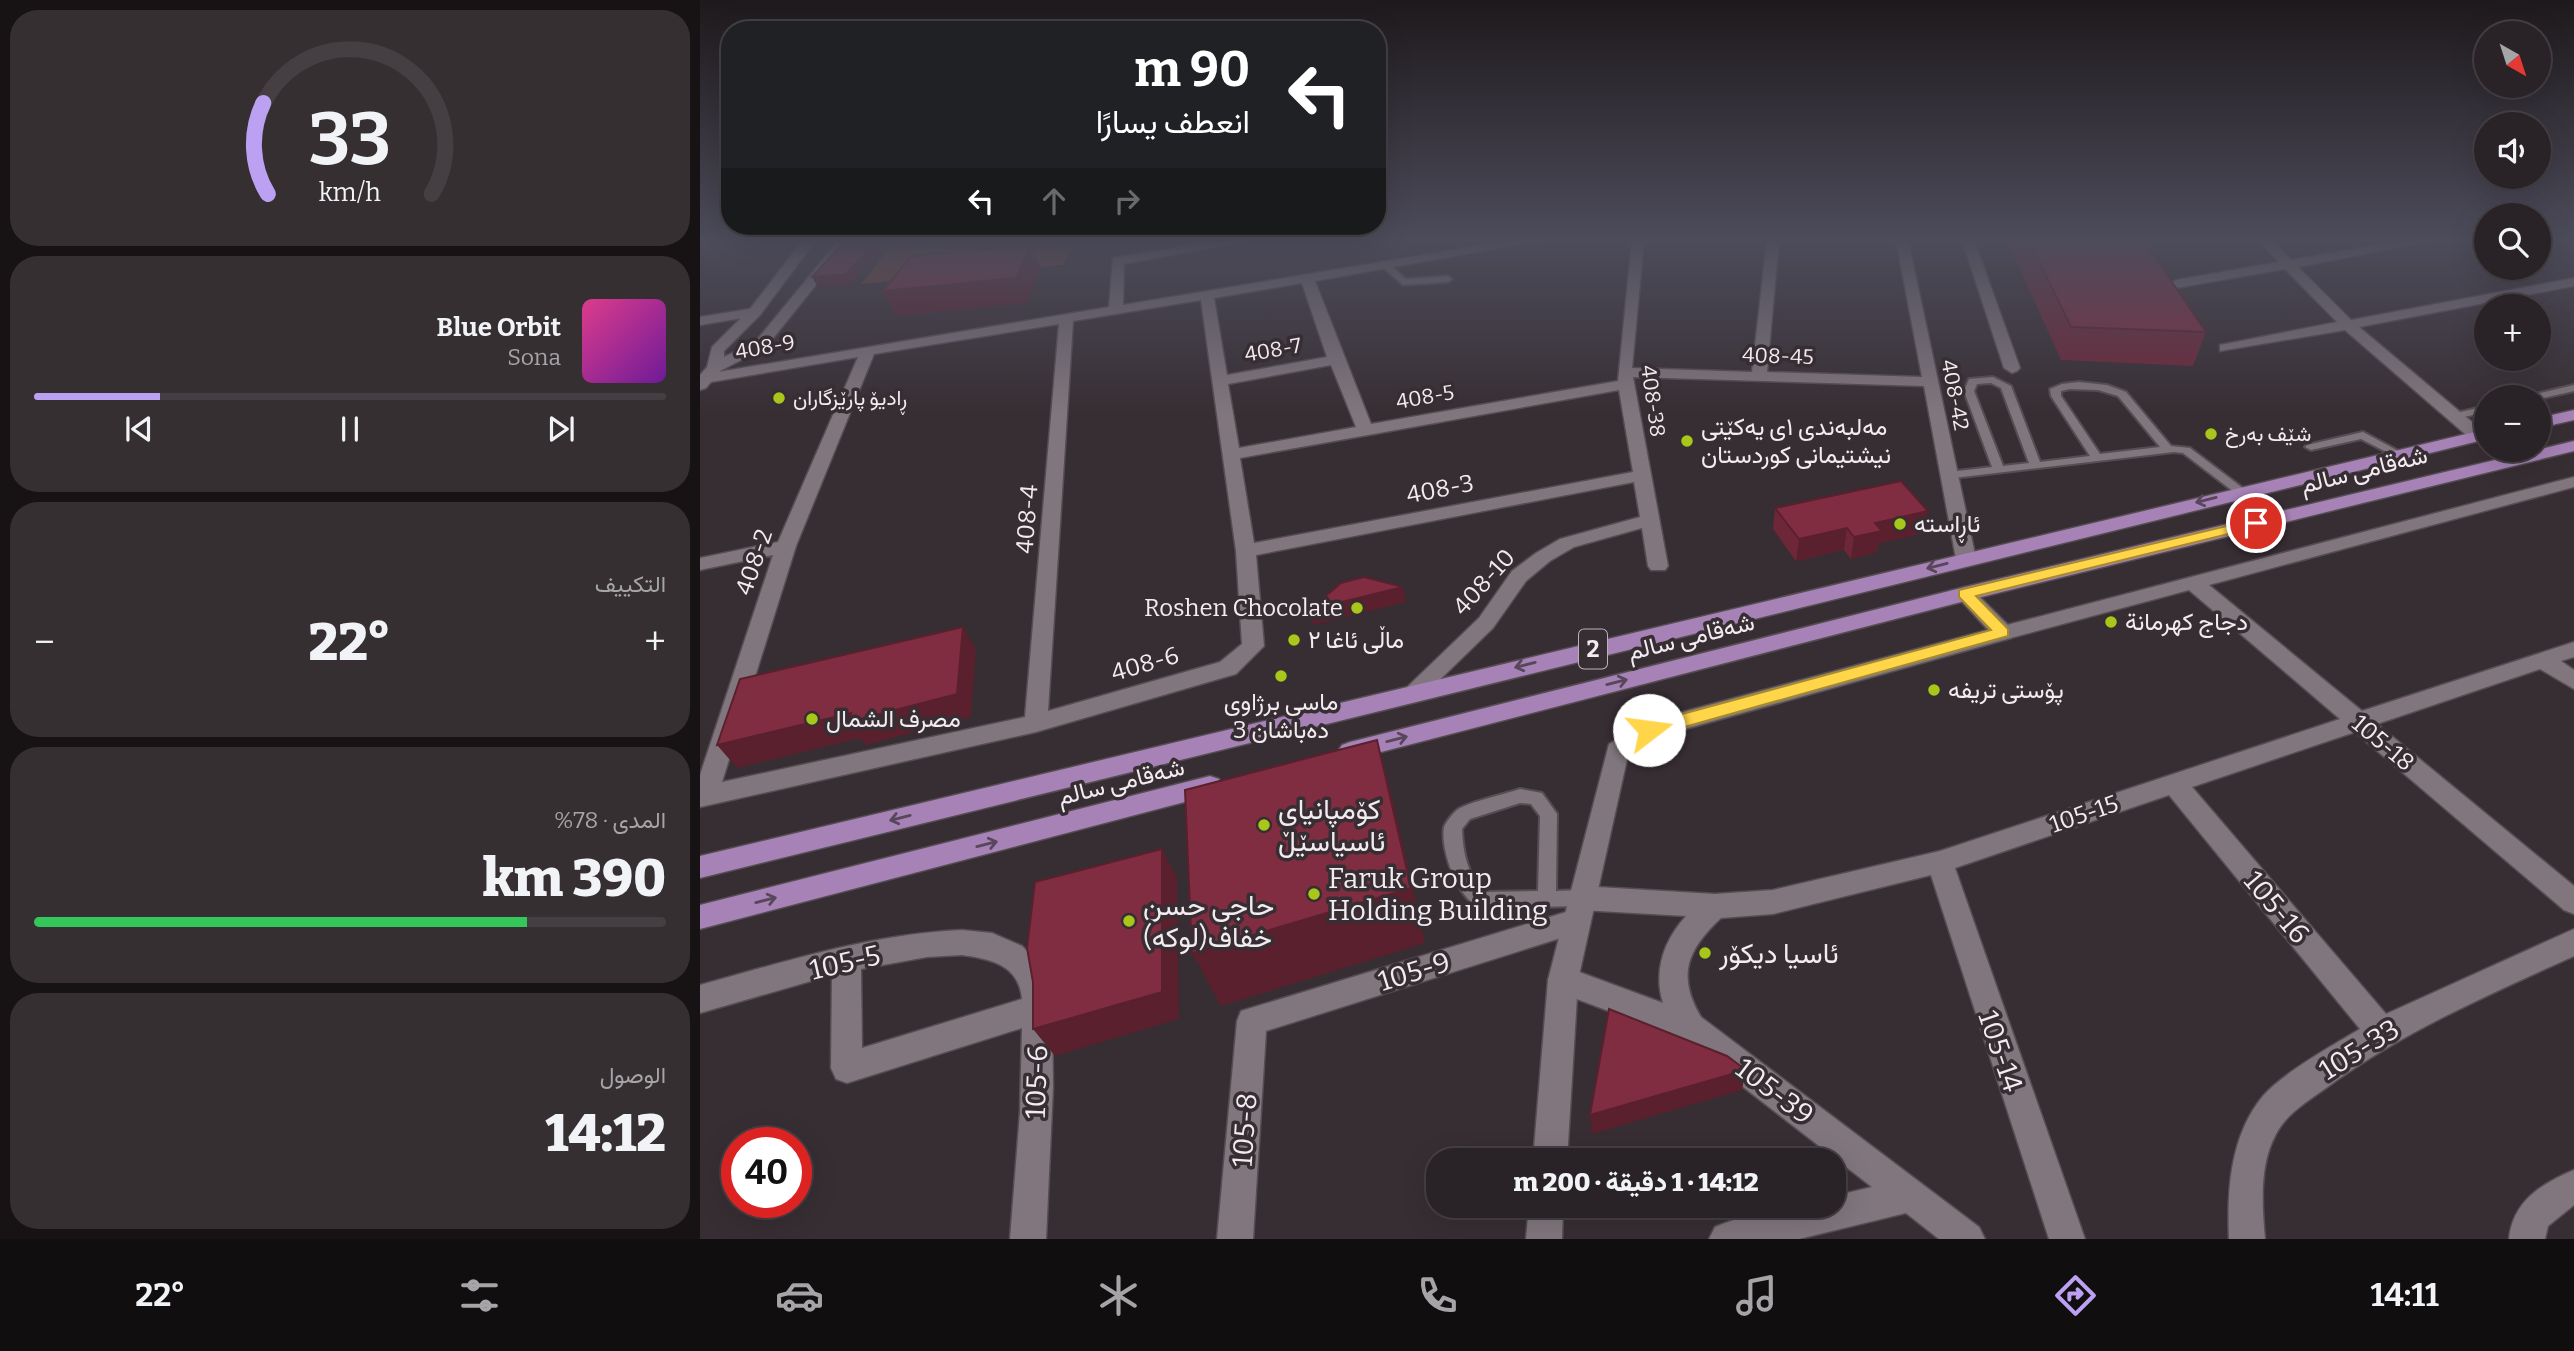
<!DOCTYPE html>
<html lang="ar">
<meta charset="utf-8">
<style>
:root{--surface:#292226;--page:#352f32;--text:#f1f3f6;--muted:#a5a4a7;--line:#453f43;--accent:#bca0f2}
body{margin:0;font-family:Bitter,Vazirmatn,serif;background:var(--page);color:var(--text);direction:rtl;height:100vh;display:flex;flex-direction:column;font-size:26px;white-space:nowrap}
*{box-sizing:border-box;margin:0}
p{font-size:23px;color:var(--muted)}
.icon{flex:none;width:38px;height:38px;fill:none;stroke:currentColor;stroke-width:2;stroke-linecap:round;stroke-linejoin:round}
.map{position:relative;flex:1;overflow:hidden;direction:ltr}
.panel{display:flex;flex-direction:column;gap:10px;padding:10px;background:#171315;width:700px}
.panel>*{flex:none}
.banner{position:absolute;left:21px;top:21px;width:665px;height:214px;border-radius:28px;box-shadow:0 7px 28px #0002,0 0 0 2px var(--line);direction:rtl;background:#202124;color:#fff;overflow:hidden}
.needle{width:46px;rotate:141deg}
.fabs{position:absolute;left:1774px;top:21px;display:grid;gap:14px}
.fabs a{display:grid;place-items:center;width:77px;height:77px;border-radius:50%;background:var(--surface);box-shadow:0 7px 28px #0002,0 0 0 2px var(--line);font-size:35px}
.speed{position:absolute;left:21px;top:1127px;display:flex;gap:14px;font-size:35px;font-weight:700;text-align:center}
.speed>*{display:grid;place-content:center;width:91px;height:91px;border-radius:50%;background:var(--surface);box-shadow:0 7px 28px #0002,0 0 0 2px var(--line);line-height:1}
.speed .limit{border:10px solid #d22;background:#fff;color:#111}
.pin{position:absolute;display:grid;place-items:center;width:60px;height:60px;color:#fff;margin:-30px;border:4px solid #fff;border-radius:50%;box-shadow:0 2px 7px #0007}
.me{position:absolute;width:77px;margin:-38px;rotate:75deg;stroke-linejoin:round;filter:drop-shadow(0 0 5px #0008)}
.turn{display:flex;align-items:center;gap:24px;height:147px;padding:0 21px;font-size:32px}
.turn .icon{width:91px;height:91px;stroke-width:2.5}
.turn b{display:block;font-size:49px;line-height:60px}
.lanes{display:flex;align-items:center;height:66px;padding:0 21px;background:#0003;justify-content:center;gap:35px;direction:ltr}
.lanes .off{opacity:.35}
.big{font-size:52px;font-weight:800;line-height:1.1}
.panel .tile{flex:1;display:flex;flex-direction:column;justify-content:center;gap:10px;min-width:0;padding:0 24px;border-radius:28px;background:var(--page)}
.panel .dial{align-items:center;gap:0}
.dial svg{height:182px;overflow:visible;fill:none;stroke:var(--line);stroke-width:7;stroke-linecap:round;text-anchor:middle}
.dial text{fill:var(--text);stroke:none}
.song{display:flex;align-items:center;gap:21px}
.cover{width:84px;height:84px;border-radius:10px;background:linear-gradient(135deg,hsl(330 70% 55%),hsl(280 70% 35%))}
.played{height:7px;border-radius:4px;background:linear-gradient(90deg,var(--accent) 20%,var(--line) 20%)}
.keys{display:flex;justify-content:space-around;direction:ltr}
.heat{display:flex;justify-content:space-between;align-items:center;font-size:38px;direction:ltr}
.charge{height:10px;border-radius:5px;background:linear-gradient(90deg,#34c759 78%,var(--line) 0)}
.trip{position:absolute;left:726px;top:1148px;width:420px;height:70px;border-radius:28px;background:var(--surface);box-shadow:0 7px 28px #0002,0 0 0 2px var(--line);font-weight:800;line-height:70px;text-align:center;direction:rtl}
.tabs{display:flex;height:112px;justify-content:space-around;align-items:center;background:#100e0f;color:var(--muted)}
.tabs .icon{width:49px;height:49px}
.tabs .current{color:var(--accent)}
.tabs b{font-size:32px;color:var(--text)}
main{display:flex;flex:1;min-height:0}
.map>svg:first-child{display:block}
.green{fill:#733e30}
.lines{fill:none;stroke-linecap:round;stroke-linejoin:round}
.service-casing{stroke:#554d52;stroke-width:4}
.minor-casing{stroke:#554d52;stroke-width:3}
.tertiary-casing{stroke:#554d52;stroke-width:3}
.primary-casing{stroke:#554d52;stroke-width:3}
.service{fill:#81767d;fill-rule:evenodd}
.minor{fill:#81767d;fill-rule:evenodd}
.tertiary{fill:#81767d;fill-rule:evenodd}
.primary{fill:#a682b7;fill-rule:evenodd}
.wall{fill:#6e2739}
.shaded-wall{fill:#5a202e}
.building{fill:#802d42;stroke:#5a202e;stroke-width:2}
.oneway{stroke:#58475b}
.route{fill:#ffd54a;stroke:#a68a30;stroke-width:2}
.poi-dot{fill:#a9c71a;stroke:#372e33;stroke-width:2.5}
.labels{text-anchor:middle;stroke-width:7;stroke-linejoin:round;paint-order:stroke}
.far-street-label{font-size:21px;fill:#f2ebef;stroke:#372e33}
.far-poi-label{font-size:21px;fill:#f2ebef;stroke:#372e33;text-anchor:start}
.shield{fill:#372e33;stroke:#bab2b7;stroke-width:2}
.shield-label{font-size:23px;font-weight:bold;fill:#f2ebef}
.poi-label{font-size:24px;fill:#f2ebef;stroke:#372e33;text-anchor:start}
.street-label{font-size:24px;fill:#f2ebef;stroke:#372e33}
.near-poi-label{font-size:28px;fill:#f2ebef;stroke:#372e33;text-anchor:start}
.near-street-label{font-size:28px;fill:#f2ebef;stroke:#372e33}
</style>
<main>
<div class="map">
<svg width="1874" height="1239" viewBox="0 0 1874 1239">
<rect width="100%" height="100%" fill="#372e33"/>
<path class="green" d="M 196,240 L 375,240 L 363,265 L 161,284 Z"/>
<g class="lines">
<defs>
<path id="service" d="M 684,264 L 690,264 L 705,279 L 748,276 L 752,279 L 748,282 L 703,285 L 684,268 Z
M 1293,377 L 1311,386 L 1340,462 L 1390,456 L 1351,396 L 1350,389 L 1362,384 L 1379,382 L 1407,385 L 1426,392 L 1471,446 L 1490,448 L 1548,492 L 1542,496 L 1538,495 L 1483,453 L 1474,452 L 1245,479 L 1243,476 L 1249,472 L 1292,467 L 1264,391 L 1269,379 ZM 1291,383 L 1301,388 L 1329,463 L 1303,466 L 1274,391 L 1277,384 ZM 1370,389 L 1398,390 L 1418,396 L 1460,447 L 1400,454 L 1361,396 L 1361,391 Z
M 1874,385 L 1874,391 L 1839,399 L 1839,397 L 1830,397 L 1831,395 Z
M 1787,406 L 1787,412 L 1755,419 L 1750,416 L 1751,414 Z
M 1663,432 L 1704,454 L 1698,457 L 1694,456 L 1661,439 L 1611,450 L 1605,447 L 1607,445 Z
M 820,789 L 842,793 L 857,814 L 856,891 L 881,890 L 887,892 L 890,898 L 887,904 L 881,906 L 781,908 C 758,900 740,850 744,827 C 746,822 753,813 757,810 C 768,802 806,794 820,789 ZM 820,803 L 831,804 L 840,816 L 838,891 L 785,892 C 767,875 763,852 762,829 L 770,819 Z"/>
<path id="minor" d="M 520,240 L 551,240 L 424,264 L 423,305 L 813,240 L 844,240 L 615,281 L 671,424 L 918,381 L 932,240 L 944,240 L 932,368 L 1052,372 L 1067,240 L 1079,240 L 1067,372 L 1222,377 L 1196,240 L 1208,240 L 1276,559 L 1266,565 L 1256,559 L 1224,386 L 933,377 L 968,566 L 965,570 L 951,570 L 948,566 L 942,528 L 874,547 L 850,561 L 826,581 L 793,628 L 721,698 L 705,698 L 702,692 L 779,618 L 812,571 L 836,553 L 860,539 L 940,517 L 934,482 L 556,555 L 564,646 L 536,674 L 336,732 L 0,807 L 0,775 L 73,555 L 0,570 L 0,558 L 78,542 L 158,357 L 5,383 L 0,381 L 0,375 L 409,307 L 413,258 ZM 602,283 L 627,357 L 527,375 L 514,298 ZM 501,300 L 536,551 L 542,644 L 520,662 L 348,711 L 373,321 ZM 359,324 L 325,717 L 22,782 L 96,546 L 174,354 ZM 631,365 L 656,427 L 539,448 L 528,384 ZM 919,390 L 933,472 L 554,543 L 540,458 Z
M 1262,240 L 1274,240 L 1320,368 L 1317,371 L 1312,373 L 1304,368 Z
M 1558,240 L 1571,240 L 1591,260 L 1706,240 L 1736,240 L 1598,267 L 1651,320 L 1874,278 L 1874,286 L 1659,327 L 1784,432 L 1786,436 L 1778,441 L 1772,440 L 1645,330 L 1520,351 L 1520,345 L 1525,344 L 1637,322 L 1585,269 L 1476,288 L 1469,284 L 1476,280 L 1579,262 Z
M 55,308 L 62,312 L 60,315 L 0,325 L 0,317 Z
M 1874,477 L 1874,487 L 1509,585 L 1662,711 L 1874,642 L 1874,657 L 1861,661 L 1874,670 L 1874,689 L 1840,669 L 1677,724 L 1874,886 L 1874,914 L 1864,910 L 1655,732 L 1492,787 L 1686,1014 L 1874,929 L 1874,956 C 1788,995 1702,1032 1626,1088 C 1607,1102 1587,1113 1576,1134 C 1559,1165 1562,1205 1565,1239 L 1529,1239 C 1527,1190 1530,1136 1563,1096 C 1583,1073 1633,1045 1660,1029 L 1469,795 L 1255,868 L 1385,1239 L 1349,1239 L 1231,875 L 1073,914 L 1021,918 C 988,949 976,975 1001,1017 L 1279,1227 L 1285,1239 L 1239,1239 L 1206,1213 L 1099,1239 L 1009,1239 L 1015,1227 C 1053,1211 1093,1206 1134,1206 L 1134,1196 L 1172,1187 L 980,1038 L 853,990 L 848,980 L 853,970 L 863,966 L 963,1003 C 953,971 964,940 986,916 L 881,910 L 871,906 L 867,898 L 871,890 L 881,886 L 1015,894 L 1073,890 L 1240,851 L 1640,719 L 1489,590 L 1303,640 L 1295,638 L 1292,633 L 1295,628 L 1303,626 Z
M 876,909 L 886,912 L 890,921 L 886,930 L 566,1031 L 553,1239 L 517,1239 L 537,1021 L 541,1011 Z
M 262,930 L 292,933 L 322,946 L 337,961 L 349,983 L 352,1010 L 353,1087 L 346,1239 L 310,1239 L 320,1112 L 322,1028 L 147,1083 L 136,1079 L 131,1068 L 132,975 L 0,1013 L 0,985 C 87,961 172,934 262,930 ZM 262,955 C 291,959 319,965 322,999 L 162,1048 L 161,969 L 227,957 Z
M 1874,1170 L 1874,1205 L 1848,1226 L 1845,1239 L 1809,1239 C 1813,1201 1841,1184 1874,1170 Z"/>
<path id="tertiary" d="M 103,240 L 116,240 L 60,315 L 24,351 L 24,357 L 56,341 L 139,240 L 152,240 L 66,347 L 20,371 L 6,388 L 0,390 L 0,375 L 7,367 L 12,347 L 50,309 Z
M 1265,587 L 1272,589 L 1311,628 L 1314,633 L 1311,638 L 957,737 L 928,755 L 878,980 L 867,1160 L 833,1160 L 848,980 L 909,744 L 949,721 L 1288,630 L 1255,594 Z
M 829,1206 L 863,1206 L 862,1239 L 826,1239 Z"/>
<path id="primary" d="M 1874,410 L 1874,420 L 1839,428 L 1839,418 Z
M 1787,429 L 1787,439 L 0,878 L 0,856 Z
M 1874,441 L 1874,451 L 1265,601 L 650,760 L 642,757 L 638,751 L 642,745 L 650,742 L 1265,587 Z
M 510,776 L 519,779 L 522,786 L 519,793 L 0,929 L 0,905 Z"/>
</defs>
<use href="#service" class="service-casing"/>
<use href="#minor" class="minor-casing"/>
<use href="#tertiary" class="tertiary-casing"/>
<use href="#primary" class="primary-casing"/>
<use href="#service" class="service"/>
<use href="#minor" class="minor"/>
<use href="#tertiary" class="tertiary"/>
<use href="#primary" class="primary"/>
</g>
<path class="wall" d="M 1307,240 L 1443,240 L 1506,332 L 1493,366 L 1361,360 Z
M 1075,508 L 1223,533 L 1179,543 L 1177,552 L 1151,559 L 1144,550 L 1096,561 L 1073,529 Z"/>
<path class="shaded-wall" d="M 177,240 L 191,240 L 151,284 L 118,287 L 112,277 Z
M 331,245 L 341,268 L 326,303 L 196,316 L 183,291 Z
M 1228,511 L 1223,533 L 1179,543 L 1177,552 L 1151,559 L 1154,537 L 1175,523 Z
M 1147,528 L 1144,550 L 1096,561 L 1099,539 Z
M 703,587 L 706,602 L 613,625 L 609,610 Z
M 263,627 L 276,649 L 271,717 L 166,745 L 160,738 L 37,768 L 17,745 L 151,713 Z
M 677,740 L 692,797 L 725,943 L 521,1006 L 492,953 Z
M 462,849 L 477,878 L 479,1019 L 355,1056 L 333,1029 Z
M 1046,1070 L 1042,1090 L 892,1134 L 890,1115 Z"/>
<path class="building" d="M 146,240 L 177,240 L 146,274 L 112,277 Z
M 1329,240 L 1443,240 L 1506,332 L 1371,327 Z
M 331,245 L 316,278 L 183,291 L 211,256 Z
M 1201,481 L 1228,511 L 1175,523 L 1182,531 L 1154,537 L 1147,528 L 1099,539 L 1075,508 Z
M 664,577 L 703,587 L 609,610 L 641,583 Z
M 263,627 L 257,694 L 149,722 L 151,713 L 17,745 L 40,679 Z
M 677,740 L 711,888 L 492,953 L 485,790 Z
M 462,849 L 462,992 L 333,1029 L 333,982 L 327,948 L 335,882 Z
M 909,1009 L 1027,1056 L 1046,1070 L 890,1115 Z"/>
<defs><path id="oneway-shaft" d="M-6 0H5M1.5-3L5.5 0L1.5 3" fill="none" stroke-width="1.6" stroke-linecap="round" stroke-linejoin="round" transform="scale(1.75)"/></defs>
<g class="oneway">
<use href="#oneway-shaft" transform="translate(1506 500) rotate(166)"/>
<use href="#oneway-shaft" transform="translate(1237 566) rotate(166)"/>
<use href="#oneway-shaft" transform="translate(825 665) rotate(166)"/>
<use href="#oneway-shaft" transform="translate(917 682) rotate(-14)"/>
<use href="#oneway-shaft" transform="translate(697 739) rotate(-14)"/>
<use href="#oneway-shaft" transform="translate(200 818) rotate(166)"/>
<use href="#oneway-shaft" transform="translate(287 844) rotate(-14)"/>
<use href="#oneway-shaft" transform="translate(66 900) rotate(-14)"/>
</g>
<linearGradient id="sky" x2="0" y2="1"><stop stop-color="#1e191c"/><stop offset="0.58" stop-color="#4d4c5b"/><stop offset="1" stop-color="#4d4c5b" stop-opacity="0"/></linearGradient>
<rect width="1874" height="414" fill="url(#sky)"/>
<path class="route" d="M 1556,519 L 1563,523 L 1561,526 L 1276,596 L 1308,629 L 1308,636 L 949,737 L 940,730 L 949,723 L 1291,630 L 1259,597 L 1259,590 Z"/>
<g class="poi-dot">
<circle cx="79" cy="398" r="7"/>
<circle cx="1511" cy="434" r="7"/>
<circle cx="987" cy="441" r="7"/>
<circle cx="1200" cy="524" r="7"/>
<circle cx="657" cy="608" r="7"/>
<circle cx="1411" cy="622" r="7"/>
<circle cx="594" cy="640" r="7"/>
<circle cx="581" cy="676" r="7"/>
<circle cx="1234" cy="690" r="7"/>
<circle cx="112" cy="719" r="7"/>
<circle cx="564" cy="825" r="7"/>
<circle cx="614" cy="894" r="7"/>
<circle cx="429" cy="921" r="7"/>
<circle cx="1005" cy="953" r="7"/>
</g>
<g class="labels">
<g class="far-street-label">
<text transform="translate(65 347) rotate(-10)" y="7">408-9</text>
<text transform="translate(573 350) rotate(-10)" y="7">408-7</text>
<text transform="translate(1078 356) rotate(2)" y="7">408-45</text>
<text transform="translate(1255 395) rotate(79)" y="7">408-42</text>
<text transform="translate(725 397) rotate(-10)" y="7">408-5</text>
<text transform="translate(953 401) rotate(82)" y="7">408-38</text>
</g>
<g class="far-poi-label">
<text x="93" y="405">ڕادیۆ پارێزگاران</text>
<text x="1525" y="441">شێف بەرخ</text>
</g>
<rect class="shield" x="879" y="629.5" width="28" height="39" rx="5"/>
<g class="shield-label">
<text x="893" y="657">2</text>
</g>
<g class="poi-label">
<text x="1001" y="435">مەلبەندی ١ی یەکێتی<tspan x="1001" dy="28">نیشتیمانی کوردستان</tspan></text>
<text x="1214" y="532">ئاڕاستە</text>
<text x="643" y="616" text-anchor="end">Roshen Chocolate</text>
<text x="1425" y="630">دجاج كهرمانة</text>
<text x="608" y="648">ماڵی ئاغا ۲</text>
<text x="1248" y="698">پۆستی تریفە</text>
<text x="581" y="710" text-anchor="middle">ماسی برژاوی<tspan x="581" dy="28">دەباشان 3</tspan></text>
<text x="126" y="727">مصرف الشمال</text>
</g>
<g class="street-label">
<text transform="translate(1664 470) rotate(-14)" y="8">شەقامی سالم</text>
<text transform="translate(740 489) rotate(-11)" y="8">408-3</text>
<text transform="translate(327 519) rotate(-86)" y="8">408-4</text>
<text transform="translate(54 562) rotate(-71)" y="8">408-2</text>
<text transform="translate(784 582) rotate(-48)" y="8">408-10</text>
<text transform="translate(991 637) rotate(-14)" y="8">شەقامی سالم</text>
<text transform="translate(445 664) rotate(-16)" y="8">408-6</text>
<text transform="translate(1683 743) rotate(40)" y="8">105-18</text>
<text transform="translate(421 782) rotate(-14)" y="8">شەقامی سالم</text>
<text transform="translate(1384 814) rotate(-19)" y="8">105-15</text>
</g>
<g class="near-poi-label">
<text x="578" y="819">کۆمپانیای<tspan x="578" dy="32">ئاسیاسێڵ</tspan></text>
<text x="628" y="888">Faruk Group<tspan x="628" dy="32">Holding Building</tspan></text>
<text x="443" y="915">حاجی حسن<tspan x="443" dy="32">(لوکه)خفاف</tspan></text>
<text x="1019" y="963">ئاسیا دیكۆر</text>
</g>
<g class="near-street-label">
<text transform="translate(1577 907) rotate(50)" y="10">105-16</text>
<text transform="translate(145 962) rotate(-13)" y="10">105-5</text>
<text transform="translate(714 971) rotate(-17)" y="10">105-9</text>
<text transform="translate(1659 1049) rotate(-32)" y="10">105-33</text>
<text transform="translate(1301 1051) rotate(71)" y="10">105-14</text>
<text transform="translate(336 1082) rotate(-88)" y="10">105-6</text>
<text transform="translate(1075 1091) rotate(37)" y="10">105-39</text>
<text transform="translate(544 1130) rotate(-86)" y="10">105-8</text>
</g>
</g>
</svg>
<div class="fabs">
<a><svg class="needle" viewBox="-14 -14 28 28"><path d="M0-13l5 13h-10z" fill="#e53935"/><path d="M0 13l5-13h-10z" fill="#a5a4a7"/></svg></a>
<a><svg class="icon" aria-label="sound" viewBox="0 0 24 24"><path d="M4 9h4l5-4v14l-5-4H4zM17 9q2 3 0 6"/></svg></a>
<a><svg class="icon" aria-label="search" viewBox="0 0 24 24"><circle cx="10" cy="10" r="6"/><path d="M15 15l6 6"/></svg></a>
<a>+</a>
<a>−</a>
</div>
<div class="speed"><div class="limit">40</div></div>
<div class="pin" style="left:1556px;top:523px;background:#d93025"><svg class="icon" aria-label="arrive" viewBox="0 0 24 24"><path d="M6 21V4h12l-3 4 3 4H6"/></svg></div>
<svg class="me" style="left:949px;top:730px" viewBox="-20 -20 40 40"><circle r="19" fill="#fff"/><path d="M0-13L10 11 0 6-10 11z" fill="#ffd54a"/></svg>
<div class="trip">14:12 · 1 دقيقة · 200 m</div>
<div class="banner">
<div class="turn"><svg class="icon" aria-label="left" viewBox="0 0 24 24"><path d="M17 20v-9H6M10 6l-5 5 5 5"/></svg><div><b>90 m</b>انعطف يسارًا</div></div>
<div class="lanes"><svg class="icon" aria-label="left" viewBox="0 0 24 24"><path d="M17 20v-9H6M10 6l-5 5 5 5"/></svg><svg class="icon off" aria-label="ahead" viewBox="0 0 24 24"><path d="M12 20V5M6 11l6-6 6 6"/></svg><svg class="icon off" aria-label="right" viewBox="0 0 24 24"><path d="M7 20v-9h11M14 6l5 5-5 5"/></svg></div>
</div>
</div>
<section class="panel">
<div class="tile dial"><svg viewBox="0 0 100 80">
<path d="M14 69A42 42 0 1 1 86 69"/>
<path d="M14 69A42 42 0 0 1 12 29" stroke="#bca0f2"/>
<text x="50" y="56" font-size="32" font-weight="700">33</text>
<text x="50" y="72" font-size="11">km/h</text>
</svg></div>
<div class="tile">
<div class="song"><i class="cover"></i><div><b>Blue Orbit</b><p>Sona</p></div></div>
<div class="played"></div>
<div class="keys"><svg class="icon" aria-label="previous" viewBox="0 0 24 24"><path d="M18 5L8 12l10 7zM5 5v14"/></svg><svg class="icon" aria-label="pause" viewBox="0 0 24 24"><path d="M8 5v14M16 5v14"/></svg><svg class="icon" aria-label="next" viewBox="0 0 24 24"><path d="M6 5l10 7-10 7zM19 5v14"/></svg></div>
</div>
<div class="tile"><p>التكييف</p>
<div class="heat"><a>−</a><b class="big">22°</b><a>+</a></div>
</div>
<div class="tile"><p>المدى · 78%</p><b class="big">390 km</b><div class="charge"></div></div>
<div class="tile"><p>الوصول</p><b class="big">14:12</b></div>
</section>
</main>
<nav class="tabs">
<b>14:11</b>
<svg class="icon current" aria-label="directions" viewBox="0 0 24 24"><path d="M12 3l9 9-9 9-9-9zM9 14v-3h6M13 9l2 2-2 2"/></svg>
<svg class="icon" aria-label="music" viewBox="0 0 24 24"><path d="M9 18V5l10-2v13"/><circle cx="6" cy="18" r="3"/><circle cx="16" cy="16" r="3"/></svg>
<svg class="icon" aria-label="phone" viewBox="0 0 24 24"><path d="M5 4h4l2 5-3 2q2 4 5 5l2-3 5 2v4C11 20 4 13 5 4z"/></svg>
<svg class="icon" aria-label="climate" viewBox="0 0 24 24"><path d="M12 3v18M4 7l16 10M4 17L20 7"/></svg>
<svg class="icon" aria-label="car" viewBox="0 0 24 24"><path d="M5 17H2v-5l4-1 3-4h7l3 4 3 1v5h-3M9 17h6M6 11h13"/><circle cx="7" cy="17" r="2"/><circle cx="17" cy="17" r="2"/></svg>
<svg class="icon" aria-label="filters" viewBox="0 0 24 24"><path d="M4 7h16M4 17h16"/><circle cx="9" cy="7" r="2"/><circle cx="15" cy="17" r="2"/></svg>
<b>22°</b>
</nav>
